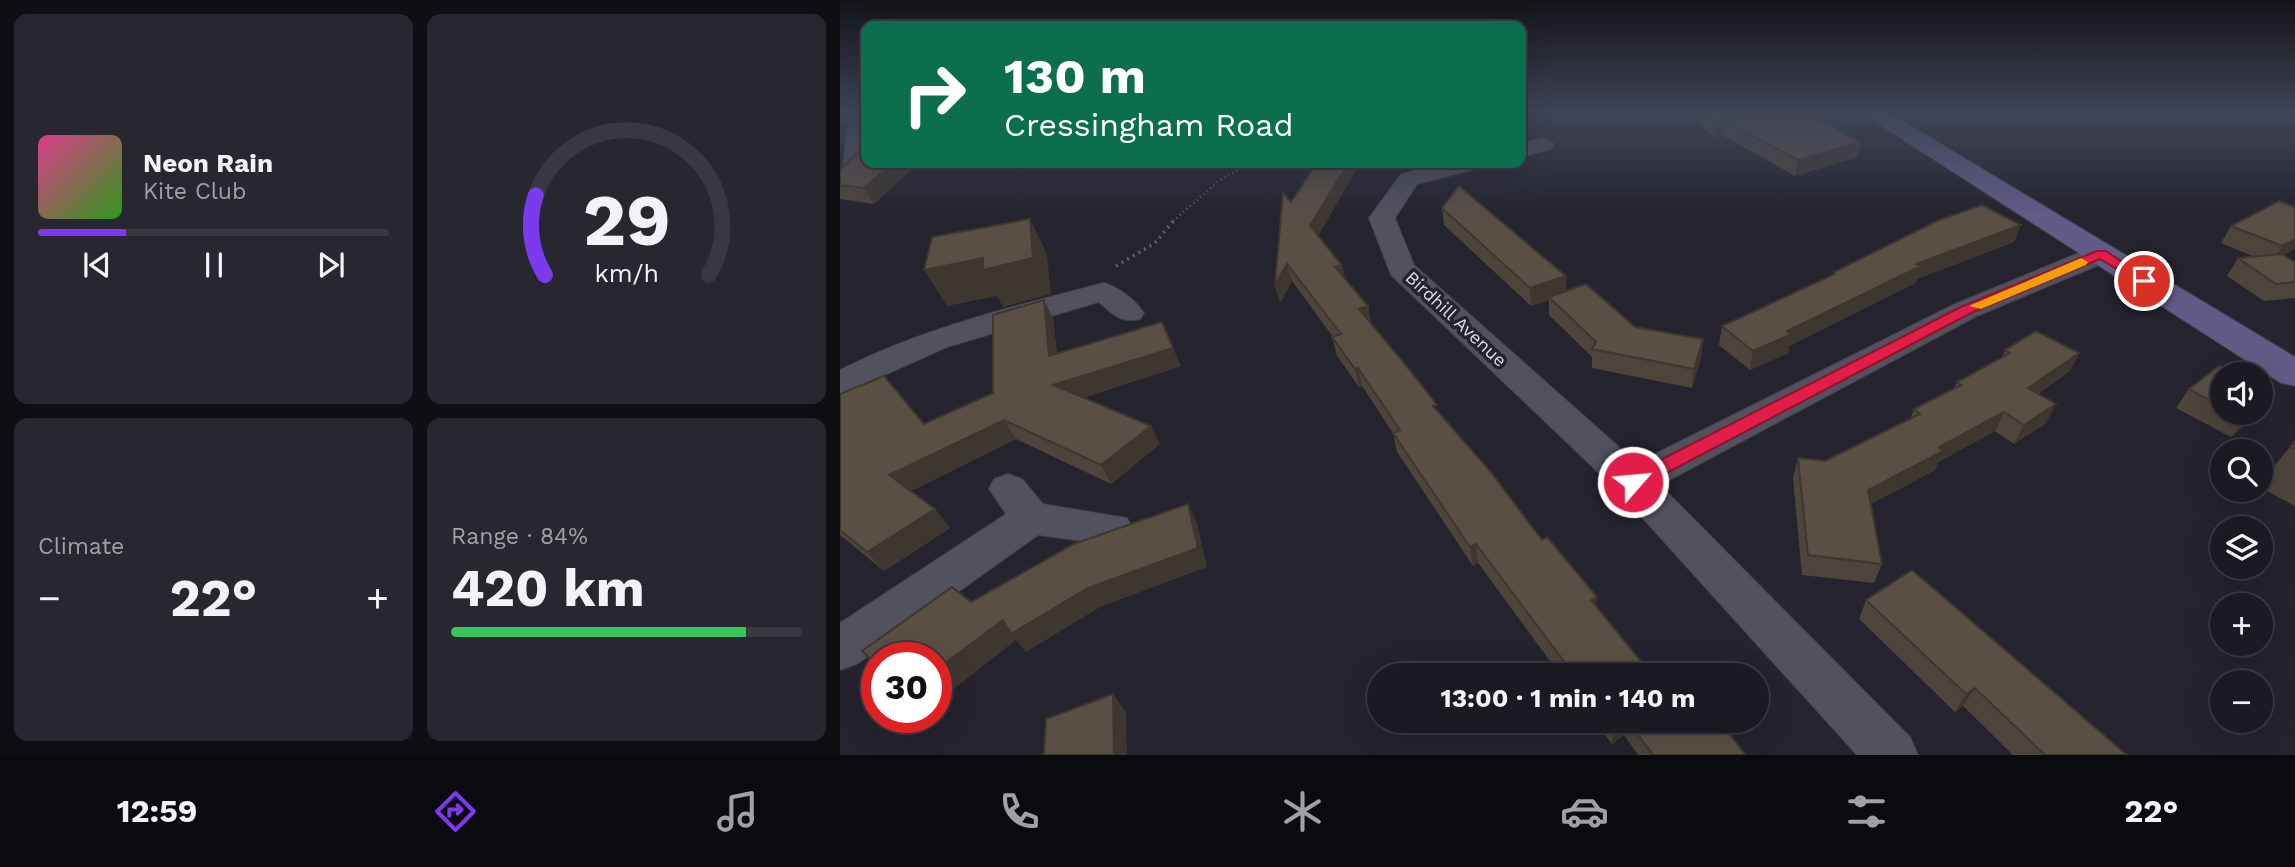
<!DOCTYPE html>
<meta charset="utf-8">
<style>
:root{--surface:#1b1a22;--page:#28272f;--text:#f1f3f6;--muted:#a0a1a5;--line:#393840;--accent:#7c3aed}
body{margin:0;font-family:"Work Sans",sans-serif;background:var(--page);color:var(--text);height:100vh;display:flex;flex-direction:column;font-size:26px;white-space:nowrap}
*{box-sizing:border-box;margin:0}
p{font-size:23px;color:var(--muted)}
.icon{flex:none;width:38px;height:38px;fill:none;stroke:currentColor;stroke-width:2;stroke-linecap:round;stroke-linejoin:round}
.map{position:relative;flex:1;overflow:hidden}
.details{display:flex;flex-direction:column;gap:14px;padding:14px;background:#0f0e13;width:840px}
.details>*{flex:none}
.hud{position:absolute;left:21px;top:21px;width:665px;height:147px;border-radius:14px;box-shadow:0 7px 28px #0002,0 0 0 2px var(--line);background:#0b6e4f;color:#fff;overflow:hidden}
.controls{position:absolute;left:1370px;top:362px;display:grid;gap:14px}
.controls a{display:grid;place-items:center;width:63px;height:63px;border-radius:50%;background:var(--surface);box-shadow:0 7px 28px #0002,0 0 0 2px var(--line);font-size:35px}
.speed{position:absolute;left:21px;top:642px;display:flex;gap:14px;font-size:35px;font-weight:700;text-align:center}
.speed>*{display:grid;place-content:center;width:91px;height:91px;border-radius:50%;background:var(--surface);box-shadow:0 7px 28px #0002,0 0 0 2px var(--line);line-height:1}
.speed .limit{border:10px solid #d22;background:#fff;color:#111}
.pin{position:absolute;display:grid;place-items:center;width:60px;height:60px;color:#fff;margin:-30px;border:4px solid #fff;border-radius:50%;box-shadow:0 2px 7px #0007}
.me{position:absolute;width:77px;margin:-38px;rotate:63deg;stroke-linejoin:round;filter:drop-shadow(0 0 5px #0008)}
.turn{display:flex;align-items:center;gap:24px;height:147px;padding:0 28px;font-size:32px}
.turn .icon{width:91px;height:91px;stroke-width:2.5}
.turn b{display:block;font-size:49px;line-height:60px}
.big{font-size:52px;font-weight:700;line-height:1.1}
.details .card{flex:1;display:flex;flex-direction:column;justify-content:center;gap:10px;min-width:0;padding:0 24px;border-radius:14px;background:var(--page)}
.details .dial{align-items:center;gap:0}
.dial svg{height:182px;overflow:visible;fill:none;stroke:var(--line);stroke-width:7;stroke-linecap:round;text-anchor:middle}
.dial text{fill:var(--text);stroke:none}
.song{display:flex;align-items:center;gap:21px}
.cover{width:84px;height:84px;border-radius:10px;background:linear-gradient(135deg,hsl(330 70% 55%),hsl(110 70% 35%))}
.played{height:7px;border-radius:4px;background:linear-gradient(90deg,var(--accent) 25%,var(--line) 25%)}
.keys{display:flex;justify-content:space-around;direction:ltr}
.heat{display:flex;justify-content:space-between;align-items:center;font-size:38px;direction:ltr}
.charge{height:10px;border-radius:5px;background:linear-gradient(90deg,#34c759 84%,var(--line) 0)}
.details .tiles{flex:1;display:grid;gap:14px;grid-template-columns:repeat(2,1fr)}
.trip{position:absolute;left:527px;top:663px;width:402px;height:70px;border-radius:35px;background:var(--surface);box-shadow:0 7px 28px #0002,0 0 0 2px var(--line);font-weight:700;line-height:70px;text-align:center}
.dock{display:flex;height:112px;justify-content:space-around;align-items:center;background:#0b0a0e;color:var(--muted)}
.dock .icon{width:49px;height:49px}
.dock .selected{color:var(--accent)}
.dock b{font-size:32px;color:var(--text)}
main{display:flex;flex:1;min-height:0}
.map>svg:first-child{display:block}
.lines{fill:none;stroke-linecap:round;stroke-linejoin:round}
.street-casing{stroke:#3f3e48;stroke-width:2}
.secondary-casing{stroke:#3f3e48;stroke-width:2}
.path-far1{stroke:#5f5e69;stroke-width:2.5;stroke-dasharray:1 3.5;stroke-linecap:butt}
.path{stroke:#5f5e69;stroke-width:3.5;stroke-dasharray:2 4.5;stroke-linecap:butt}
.street{fill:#52515e;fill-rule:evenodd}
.secondary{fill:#615b87;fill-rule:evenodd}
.wall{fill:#4d443b}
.shaded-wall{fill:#3e3730}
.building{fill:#594f45;stroke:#3e3730;stroke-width:2}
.route{fill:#e11d48;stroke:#92132f;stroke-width:2}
.slow{fill:#f59e0b}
.labels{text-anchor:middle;stroke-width:7;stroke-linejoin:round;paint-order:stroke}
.street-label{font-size:18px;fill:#dddde5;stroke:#24232e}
</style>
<main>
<section class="details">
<div class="tiles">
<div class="card">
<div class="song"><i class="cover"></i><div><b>Neon Rain</b><p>Kite Club</p></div></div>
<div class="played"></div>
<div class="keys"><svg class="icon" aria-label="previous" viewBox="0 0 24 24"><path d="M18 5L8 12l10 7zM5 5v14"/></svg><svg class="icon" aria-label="pause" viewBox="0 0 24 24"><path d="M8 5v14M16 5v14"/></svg><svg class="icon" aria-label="next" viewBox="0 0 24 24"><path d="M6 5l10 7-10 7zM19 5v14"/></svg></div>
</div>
<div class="card dial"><svg viewBox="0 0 100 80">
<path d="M14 69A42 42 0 1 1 86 69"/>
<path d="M14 69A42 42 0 0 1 10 34" stroke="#7c3aed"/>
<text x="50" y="56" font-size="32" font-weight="700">29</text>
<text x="50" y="72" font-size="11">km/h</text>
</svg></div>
<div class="card"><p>Climate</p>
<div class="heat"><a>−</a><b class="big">22°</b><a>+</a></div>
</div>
<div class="card"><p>Range · 84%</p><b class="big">420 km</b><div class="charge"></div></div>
</div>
</section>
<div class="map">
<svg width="1455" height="755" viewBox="0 0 1455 755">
<rect width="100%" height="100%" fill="#24232e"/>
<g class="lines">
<defs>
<path id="street" d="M 10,112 L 26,112 L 27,167 L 8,185 L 0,187 Z
M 703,138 L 714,144 L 711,149 L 681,157 L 681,143 Z
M 606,163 L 643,163 L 640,168 L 577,184 L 555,218 L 574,265 L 797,463 L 1115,304 L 1251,248 L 1271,248 L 1275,254 L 1271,260 L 1137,316 L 820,485 L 1070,737 L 1078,755 L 1017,755 L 779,492 L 551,275 L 529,218 L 561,174 Z
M 264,283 C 279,287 295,300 304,313 L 300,319 C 281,324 272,314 259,302 L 107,347 L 0,395 L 0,370 C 83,328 174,306 264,283 Z
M 168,474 L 182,479 L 203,504 L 287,518 L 293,529 L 287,540 L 273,545 L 198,535 L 17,664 L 0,670 L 0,623 L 166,514 L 149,489 L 154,479 Z"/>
<path id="secondary" d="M 1020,112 L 1048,112 L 1455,357 L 1455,386 L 1441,383 Z"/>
</defs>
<use href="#street" class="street-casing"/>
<use href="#secondary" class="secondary-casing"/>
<path class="path-far1" d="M 333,221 L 380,180 L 410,163"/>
<path class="path" d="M 276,266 L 315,243 L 335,219"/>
<use href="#street" class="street"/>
<use href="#secondary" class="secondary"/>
</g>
<path class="wall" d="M 854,112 L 963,112 L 1017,157 L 955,176 L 882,135 L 874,137 L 853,118 Z
M 20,150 L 34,204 L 0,199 L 0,170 Z
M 477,163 L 520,163 L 478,236 L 502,265 L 505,279 L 528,306 L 531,324 L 598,412 L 813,676 L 721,676 L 638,563 L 633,566 L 557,452 L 553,433 L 522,386 L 519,387 L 497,356 L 492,337 L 493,337 L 452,281 L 440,303 L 435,285 Z
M 1439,201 L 1444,255 L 1455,262 L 1455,298 L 1424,301 L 1387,276 L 1398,258 L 1415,257 L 1381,243 L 1391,226 Z
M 602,208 L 726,276 L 726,290 L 795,327 L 863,339 L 861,358 L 852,388 L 752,368 L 752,357 L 709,315 L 709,300 L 691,306 L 604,225 Z
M 1181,225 L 1174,242 L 1077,279 L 1075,283 L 949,346 L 948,353 L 910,370 L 879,345 L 882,326 L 993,275 L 994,272 Z
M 213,318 L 217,354 L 341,366 L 243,398 L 320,444 L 271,484 L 176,439 L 71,491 L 95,509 L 110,528 L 44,571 L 0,535 L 0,394 L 84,424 L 153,393 Z
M 1165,350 L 1239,353 L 1230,371 L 1198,394 L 1206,423 L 1174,444 L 1155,431 L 1098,462 L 1095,470 L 1031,504 L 1042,564 L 1034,583 L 962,575 L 953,478 L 958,458 L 985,461 L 1070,419 L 1074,409 L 1114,388 L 1117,382 L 1162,357 Z
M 1382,374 L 1382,413 L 1419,413 L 1391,437 L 1336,408 L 1349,389 Z
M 1455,441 L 1455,506 L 1421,488 L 1421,482 Z
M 1026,600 L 1287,755 L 1173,755 L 1123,706 L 1115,712 L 1019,619 Z
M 754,721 L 850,721 L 855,727 L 906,755 L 798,755 L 784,735 L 772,744 Z"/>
<path class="shaded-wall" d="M 884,121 L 882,135 L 874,137 L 876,123 Z
M 1021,142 L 1017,157 L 955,176 L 958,160 Z
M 53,163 L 79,163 L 34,204 L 24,188 Z
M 508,163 L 520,163 L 474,243 L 470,226 Z
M 190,219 L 207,254 L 211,294 L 163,307 L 157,296 L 107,306 L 84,270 Z
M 1181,225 L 1174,242 L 1077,279 L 1075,283 L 949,346 L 948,353 L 910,370 L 913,351 L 947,331 L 1076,264 Z
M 1455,239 L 1455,249 L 1431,263 L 1442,246 Z
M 447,264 L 452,281 L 440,303 L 435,285 Z
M 502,265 L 506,283 L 495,267 Z
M 726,276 L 726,293 L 709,297 L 709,300 L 691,306 L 690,288 Z
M 204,300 L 213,318 L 219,375 L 209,356 Z
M 528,306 L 531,324 L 519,309 Z
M 863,339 L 861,358 L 852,388 L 854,369 Z
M 333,348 L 341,366 L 224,404 L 213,385 Z
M 1239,353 L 1230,371 L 1179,407 L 1188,388 Z
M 518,368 L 522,386 L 519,387 L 515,369 Z
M 1435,393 L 1421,411 L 1421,405 Z
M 1216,404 L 1206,423 L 1174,444 L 1184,425 Z
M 1164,412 L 1155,431 L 1098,462 L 1095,470 L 1021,509 L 1028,490 L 1099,447 Z
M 1412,413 L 1419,413 L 1391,437 L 1406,418 Z
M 164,420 L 176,439 L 64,494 L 49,475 Z
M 311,426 L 320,444 L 271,484 L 261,465 Z
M 348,504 L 357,523 L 367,567 L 260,607 L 186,652 L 176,640 L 96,703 L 96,670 L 163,620 Z
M 95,509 L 110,528 L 44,571 L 27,552 Z
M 636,544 L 638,563 L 633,566 L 630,547 Z
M 757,597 L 756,616 L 751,600 Z
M 1135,688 L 1123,706 L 1115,712 L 1126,694 Z
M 273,694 L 286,712 L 287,755 L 274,755 Z
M 781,721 L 785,721 L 784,735 L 772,744 L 773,726 Z"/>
<path class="building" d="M 863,112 L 963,112 L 1021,142 L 958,160 L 884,121 L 876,123 Z
M 26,148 L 26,163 L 53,163 L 24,188 L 0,185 L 0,170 L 20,150 Z
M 477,163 L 508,163 L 470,226 L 502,265 L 495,267 L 528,306 L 519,309 L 568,368 L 597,405 L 593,406 L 650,471 L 702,540 L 707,537 L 757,597 L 751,600 L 813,676 L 735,676 L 636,544 L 630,547 L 553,433 L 560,430 L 518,368 L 515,369 L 492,337 L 501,334 L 447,264 L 435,285 L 443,193 L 451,202 Z
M 619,186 L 726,276 L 690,288 L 602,208 Z
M 1439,201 L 1455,207 L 1455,239 L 1442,246 L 1391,226 Z
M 1142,205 L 1181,225 L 1076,264 L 1081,266 L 947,331 L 952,334 L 913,351 L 882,326 L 995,274 L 994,272 L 1099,220 Z
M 190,219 L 193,258 L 143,270 L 143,258 L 84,270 L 92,237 Z
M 1442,254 L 1455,262 L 1455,282 L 1436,284 L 1398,258 Z
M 746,284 L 795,327 L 863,339 L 854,369 L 752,349 L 756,342 L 709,297 Z
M 204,300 L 209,356 L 322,322 L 333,348 L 213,385 L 311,426 L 261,465 L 164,420 L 49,475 L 95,509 L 27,552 L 0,530 L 0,394 L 44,376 L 84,424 L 153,393 L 153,315 Z
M 1196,331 L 1239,353 L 1188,388 L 1216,404 L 1184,425 L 1164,412 L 1099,447 L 1103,451 L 1028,490 L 1042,564 L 968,555 L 958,458 L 985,461 L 1080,414 L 1074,409 L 1121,385 L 1117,382 L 1170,353 L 1165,350 Z
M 1379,366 L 1397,374 L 1382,374 L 1382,407 L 1349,389 Z
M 1421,386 L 1435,393 L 1421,405 Z
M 1395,413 L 1412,413 L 1406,418 Z
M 1455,441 L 1455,449 L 1450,447 Z
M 348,504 L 358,548 L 248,588 L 171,634 L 163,620 L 96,670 L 96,658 L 37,658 L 37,665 L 22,651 L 112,587 L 131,602 L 234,544 Z
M 1072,570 L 1287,755 L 1205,755 L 1135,688 L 1126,694 L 1026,600 Z
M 273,694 L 274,755 L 204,755 L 206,719 Z
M 769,721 L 781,721 L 773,726 Z
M 788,721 L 850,721 L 855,727 L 863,721 L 879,721 L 906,755 L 813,755 Z"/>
<linearGradient id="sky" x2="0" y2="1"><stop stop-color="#141319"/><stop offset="0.52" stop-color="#3f4557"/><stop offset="1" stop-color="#3f4557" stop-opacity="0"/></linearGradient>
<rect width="1455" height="217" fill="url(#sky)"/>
<path class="route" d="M 1257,251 L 1266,251 L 1311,281 L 1300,283 L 1260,259 L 1131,313 L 800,487 L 793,489 L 784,482 L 787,477 L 1121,307 Z"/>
<path class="slow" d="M 1241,258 L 1248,262 L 1246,265 L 1141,309 L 1129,306 Z"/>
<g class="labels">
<g class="street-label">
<text transform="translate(616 319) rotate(43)" y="6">Birdhill Avenue</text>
</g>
</g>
</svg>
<div class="controls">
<a><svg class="icon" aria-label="sound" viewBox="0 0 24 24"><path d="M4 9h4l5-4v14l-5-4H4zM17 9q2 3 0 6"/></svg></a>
<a><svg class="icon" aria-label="search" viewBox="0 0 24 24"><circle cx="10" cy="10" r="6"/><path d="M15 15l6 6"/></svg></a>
<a><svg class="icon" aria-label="layers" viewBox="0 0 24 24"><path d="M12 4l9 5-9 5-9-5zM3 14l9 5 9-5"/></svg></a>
<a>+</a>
<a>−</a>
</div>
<div class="speed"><div class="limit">30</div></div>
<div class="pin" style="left:1304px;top:281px;background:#d93025"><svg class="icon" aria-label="arrive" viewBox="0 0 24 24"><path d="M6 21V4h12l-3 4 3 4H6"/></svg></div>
<svg class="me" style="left:793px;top:482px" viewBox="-20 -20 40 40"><circle r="17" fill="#e11d48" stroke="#fff" stroke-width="3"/><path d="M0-11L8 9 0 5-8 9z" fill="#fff"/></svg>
<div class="trip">13:00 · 1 min · 140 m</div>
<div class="hud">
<div class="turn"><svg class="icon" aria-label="right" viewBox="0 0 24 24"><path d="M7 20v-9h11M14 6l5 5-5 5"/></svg><div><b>130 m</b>Cressingham Road</div></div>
</div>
</div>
</main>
<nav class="dock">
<b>12:59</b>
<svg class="icon selected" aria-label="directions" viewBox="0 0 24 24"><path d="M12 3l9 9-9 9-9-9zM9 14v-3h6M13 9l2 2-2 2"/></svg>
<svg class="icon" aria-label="music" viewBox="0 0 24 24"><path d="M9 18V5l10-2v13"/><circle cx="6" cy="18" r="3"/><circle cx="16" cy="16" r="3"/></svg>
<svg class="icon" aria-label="phone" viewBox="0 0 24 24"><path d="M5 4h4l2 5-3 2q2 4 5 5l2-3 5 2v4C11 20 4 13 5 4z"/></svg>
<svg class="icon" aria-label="climate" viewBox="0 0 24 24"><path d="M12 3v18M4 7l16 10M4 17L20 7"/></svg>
<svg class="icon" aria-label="car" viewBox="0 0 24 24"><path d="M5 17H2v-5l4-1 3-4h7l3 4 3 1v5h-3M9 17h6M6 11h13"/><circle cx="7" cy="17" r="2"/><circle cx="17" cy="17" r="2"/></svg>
<svg class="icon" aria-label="filters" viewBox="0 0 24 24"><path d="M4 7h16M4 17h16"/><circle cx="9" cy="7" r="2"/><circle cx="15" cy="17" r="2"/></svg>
<b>22°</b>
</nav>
